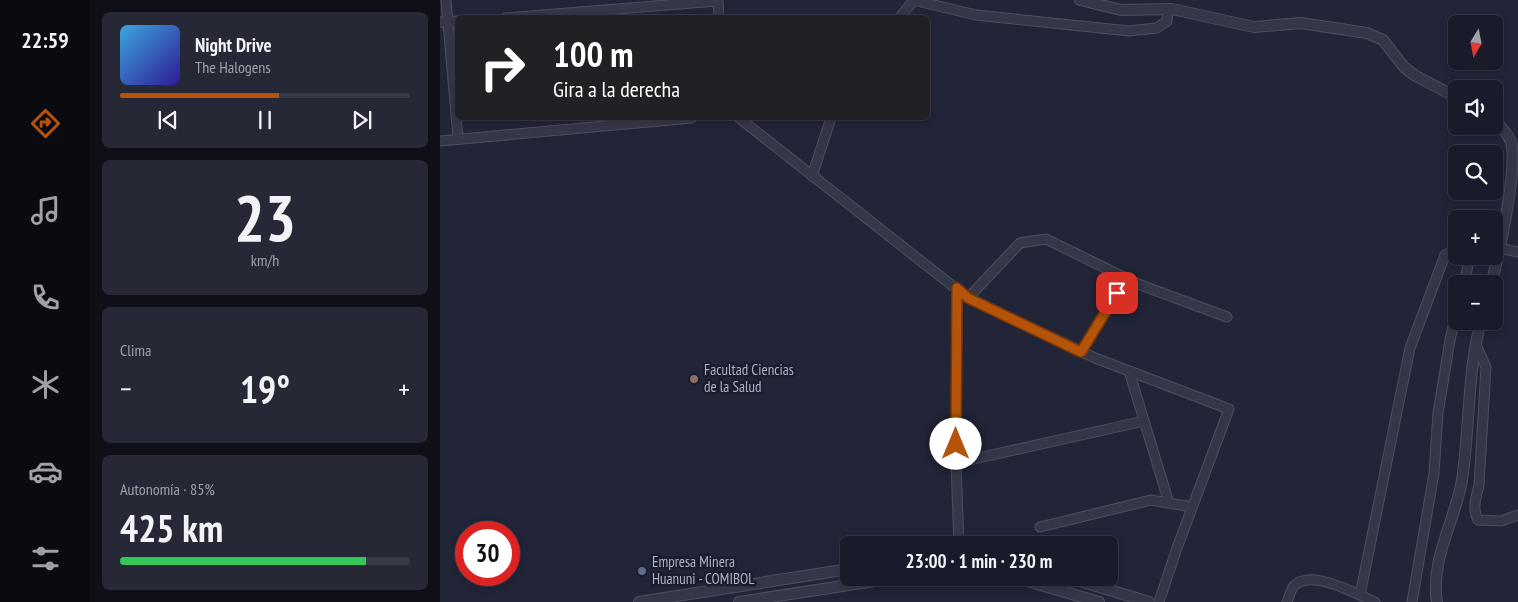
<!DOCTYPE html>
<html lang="es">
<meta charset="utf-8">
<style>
:root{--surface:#1a1b2a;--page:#272836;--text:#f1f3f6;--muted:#9fa1a8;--line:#383947;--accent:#b45309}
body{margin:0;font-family:"PT Sans Narrow",sans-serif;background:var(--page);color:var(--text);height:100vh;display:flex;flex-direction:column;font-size:19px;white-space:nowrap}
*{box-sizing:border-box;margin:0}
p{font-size:16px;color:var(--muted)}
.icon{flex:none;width:28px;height:28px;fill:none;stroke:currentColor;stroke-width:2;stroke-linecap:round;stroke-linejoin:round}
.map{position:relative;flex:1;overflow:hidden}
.side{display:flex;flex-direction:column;gap:12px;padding:12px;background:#0e0f17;width:350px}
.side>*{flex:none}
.guide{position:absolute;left:15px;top:15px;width:475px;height:105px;border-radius:8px;box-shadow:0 2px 8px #0003,0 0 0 1px var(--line);background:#202124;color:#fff;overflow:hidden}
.needle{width:32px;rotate:190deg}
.controls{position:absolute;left:1008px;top:15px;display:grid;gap:10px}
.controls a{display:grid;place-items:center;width:55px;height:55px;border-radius:8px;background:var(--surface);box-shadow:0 2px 8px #0003,0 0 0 1px var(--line);font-size:25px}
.speed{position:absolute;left:15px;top:521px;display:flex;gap:10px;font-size:25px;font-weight:700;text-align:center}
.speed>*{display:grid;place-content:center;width:65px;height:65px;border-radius:50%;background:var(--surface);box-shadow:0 2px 8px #0003,0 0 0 1px var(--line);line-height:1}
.speed .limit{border:8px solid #d22;background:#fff;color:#111}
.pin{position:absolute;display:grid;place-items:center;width:42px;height:42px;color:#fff;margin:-21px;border-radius:10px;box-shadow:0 2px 8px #0006}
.me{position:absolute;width:55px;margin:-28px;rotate:0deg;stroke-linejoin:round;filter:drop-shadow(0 0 4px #0008)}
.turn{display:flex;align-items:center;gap:18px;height:105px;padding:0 15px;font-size:22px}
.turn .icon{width:65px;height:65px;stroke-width:2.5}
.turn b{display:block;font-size:35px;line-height:42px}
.big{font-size:38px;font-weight:800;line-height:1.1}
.side .widget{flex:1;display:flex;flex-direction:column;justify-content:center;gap:8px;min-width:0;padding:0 18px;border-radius:8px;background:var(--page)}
.side .dial{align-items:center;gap:0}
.dial b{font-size:65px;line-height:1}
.song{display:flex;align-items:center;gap:15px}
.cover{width:60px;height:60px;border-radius:8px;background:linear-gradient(135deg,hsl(200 70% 55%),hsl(250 70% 35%))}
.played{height:5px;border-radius:2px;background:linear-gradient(90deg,var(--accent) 55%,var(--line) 55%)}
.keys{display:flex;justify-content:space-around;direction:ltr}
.heat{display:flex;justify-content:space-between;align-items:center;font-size:28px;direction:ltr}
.charge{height:8px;border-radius:4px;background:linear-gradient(90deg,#34c759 85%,var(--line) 0)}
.trip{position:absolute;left:400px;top:536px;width:278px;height:50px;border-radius:8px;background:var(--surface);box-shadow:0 2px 8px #0003,0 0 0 1px var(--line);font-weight:800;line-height:50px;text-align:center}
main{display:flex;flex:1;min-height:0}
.tabs{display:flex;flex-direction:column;width:90px;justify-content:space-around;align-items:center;background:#0a0b11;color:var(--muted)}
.tabs .icon{width:35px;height:35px}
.tabs .current{color:var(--accent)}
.tabs b{font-size:22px;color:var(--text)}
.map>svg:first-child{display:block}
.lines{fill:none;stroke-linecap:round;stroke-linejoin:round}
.minor-casing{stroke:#4d4f60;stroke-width:11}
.tertiary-casing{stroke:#4d4f60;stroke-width:12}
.minor{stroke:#353748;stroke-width:9}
.tertiary{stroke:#353748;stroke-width:10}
.route-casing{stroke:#753606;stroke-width:12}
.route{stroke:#b45309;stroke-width:9}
.education-dot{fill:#8d6e63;stroke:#1a1d2d;stroke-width:2}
.service-dot{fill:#5c6f8a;stroke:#1a1d2d;stroke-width:2}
.labels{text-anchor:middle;stroke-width:5;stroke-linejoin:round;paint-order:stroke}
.poi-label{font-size:15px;fill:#b0b1c5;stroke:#1a1d2d;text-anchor:start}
</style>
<main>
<nav class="tabs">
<b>22:59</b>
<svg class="icon current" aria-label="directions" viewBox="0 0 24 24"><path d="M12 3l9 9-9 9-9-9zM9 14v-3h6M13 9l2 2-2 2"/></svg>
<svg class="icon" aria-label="music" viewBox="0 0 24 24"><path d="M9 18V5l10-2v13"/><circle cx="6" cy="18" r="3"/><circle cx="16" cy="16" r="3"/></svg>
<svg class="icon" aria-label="phone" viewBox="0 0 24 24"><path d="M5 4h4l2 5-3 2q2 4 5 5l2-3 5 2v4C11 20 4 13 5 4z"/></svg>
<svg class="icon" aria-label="climate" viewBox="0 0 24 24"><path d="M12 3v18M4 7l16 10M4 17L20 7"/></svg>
<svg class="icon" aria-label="car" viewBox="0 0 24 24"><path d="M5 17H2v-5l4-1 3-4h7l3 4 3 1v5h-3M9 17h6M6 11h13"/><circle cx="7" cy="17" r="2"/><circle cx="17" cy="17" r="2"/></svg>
<svg class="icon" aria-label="filters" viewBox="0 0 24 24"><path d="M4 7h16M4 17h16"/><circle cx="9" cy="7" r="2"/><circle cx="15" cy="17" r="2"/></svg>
</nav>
<section class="side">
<div class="widget">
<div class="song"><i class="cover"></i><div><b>Night Drive</b><p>The Halogens</p></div></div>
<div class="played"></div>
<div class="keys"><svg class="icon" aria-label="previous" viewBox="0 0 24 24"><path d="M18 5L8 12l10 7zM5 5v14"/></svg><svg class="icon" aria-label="pause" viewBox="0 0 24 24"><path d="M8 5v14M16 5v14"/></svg><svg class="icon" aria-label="next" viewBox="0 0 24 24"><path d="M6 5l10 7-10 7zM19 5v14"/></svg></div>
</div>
<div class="widget dial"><b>23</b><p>km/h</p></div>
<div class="widget"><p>Clima</p>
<div class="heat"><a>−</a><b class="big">19°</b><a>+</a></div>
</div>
<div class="widget"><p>Autonomía · 85%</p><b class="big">425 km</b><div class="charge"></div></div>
</section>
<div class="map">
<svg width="1078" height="602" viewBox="0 0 1078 602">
<rect width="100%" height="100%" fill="#222438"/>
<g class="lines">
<defs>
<path id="minor" d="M 6,0 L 18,138
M 278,0 L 279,18
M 473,0 L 536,15 L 689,31 L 717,28 L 727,21 L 728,9
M 65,18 L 277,1
M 459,18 L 474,0
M 0,22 L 18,21
M 299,118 L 528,298 L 655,358 L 789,409 L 737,548 L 719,602
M 0,141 L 252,118
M 372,176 L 391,118
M 1054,247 L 1078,252
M 1024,284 L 1030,256
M 517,288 L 516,463 L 519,545
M 528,298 L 580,243 L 606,239 L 698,284 L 787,317
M 1037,347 L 1046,367 L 1039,485 C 1036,497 1032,509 1038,520 L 1061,521 L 1078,515
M 641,352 L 686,279
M 689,371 L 729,503
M 516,463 L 704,421
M 600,527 L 711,500 L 752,507
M 920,595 L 970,348 L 1005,255 L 1016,249
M 847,602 C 849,597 851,588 855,585 C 873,569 916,594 935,602
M 972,602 L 994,473 L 998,413 L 1010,340 L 1016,313"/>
<path id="tertiary" d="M 640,0 L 681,10 L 732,9 L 814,27 L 861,23 L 927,33 L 943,40 L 964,67 L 974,75 L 1016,97
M 1051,284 C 1059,255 1078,168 1071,142 C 1068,134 1060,125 1054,121
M 577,578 L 659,602
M 630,578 L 709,602
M 199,602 L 409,569
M 299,602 L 454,578
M 997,602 C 990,560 1015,521 1022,480 C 1030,428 1027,373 1041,321"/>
</defs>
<use href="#minor" class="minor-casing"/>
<use href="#tertiary" class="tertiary-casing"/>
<use href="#minor" class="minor"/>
<use href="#tertiary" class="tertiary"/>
</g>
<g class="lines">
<defs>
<path id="route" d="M 516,444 L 517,288 L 528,298 L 641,352 L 677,293"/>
</defs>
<use href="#route" class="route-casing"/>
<use href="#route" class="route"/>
</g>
<circle class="education-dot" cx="254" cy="379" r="5"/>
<circle class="service-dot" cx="202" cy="571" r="5"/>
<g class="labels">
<g class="poi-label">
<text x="264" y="375">Facultad Ciencias<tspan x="264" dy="17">de la Salud</tspan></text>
<text x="212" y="567">Empresa Minera<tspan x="212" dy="17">Huanuni - COMIBOL</tspan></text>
</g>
</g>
</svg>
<div class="controls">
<a><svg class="needle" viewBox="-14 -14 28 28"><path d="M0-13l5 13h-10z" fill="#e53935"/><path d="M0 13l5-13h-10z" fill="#9fa1a8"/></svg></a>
<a><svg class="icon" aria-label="sound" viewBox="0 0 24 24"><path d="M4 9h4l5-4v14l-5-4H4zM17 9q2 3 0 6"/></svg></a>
<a><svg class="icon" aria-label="search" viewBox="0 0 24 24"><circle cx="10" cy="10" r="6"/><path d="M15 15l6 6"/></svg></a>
<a>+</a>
<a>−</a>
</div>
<div class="speed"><div class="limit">30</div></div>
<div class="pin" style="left:677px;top:293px;background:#d93025"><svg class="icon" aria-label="arrive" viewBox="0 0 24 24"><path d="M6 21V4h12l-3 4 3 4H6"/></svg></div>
<svg class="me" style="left:516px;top:444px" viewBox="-20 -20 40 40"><circle r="19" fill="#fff"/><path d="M0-13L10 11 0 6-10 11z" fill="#b45309"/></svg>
<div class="trip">23:00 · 1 min · 230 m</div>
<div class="guide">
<div class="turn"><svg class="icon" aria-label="right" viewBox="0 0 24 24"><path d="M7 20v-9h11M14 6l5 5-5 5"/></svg><div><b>100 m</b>Gira a la derecha</div></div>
</div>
</div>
</main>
